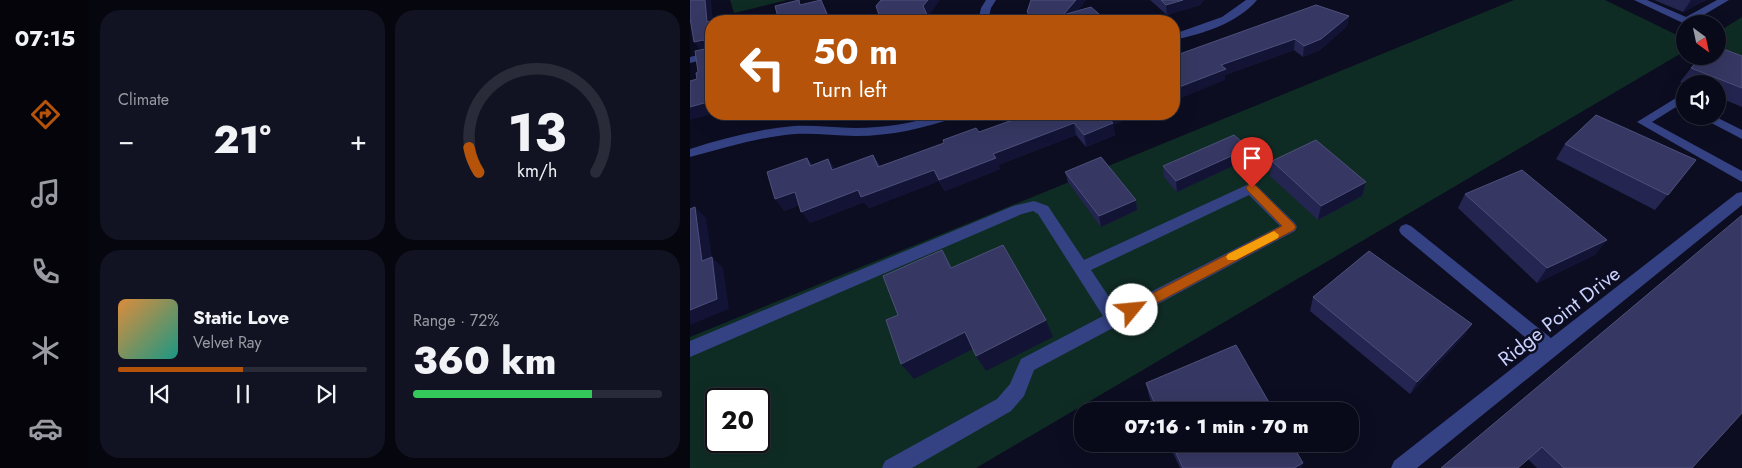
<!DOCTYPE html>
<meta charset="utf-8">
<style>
:root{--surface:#090a19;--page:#121322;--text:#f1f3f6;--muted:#999aa2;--line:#292b38;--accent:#b45309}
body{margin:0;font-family:Jost,sans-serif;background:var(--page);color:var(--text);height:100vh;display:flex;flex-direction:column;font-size:19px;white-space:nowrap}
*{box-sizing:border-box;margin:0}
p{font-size:16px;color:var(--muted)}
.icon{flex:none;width:28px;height:28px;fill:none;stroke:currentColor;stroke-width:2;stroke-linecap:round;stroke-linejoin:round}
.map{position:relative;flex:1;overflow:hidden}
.sheet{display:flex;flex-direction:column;gap:10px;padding:10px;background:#05060e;width:600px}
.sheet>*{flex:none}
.top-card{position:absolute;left:15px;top:15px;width:475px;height:105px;border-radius:20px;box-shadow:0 5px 20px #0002,0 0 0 1px var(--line);background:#b45309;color:#fff;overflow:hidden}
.needle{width:32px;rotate:147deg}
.fabs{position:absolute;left:986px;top:15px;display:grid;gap:10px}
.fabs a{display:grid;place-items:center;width:50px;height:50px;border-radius:50%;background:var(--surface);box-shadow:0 5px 20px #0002,0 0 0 1px var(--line);font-size:25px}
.speed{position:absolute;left:15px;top:388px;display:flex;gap:10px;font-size:25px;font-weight:700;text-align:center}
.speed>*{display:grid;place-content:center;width:65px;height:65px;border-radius:50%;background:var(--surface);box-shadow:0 5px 20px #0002,0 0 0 1px var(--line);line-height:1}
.speed .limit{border:2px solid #111;border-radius:8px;background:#fff;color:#111}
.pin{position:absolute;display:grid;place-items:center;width:42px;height:42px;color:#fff;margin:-51px -21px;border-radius:50% 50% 50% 0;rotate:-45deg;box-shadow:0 0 5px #0007}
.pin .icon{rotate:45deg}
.me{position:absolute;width:55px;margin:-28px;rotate:62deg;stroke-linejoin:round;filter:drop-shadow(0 0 4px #0008)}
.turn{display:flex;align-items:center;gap:18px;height:105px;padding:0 25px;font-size:22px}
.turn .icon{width:65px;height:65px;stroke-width:2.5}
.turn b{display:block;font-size:35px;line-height:42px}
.big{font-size:38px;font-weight:800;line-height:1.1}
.sheet .card{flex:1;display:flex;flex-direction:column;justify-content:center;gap:8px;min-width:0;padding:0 18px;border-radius:20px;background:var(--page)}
.sheet .dial{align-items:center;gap:0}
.dial svg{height:130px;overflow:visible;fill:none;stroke:var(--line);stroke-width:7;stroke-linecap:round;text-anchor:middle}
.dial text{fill:var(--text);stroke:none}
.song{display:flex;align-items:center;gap:15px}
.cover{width:60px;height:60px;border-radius:8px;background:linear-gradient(135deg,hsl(30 70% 55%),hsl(170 70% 35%))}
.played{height:5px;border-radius:2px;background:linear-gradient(90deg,var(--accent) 50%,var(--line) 50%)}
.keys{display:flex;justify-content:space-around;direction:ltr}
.heat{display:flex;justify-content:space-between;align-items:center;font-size:28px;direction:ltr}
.charge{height:8px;border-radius:4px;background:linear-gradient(90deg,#34c759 72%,var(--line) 0)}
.sheet .tiles{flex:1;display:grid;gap:10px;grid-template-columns:repeat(2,1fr)}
.trip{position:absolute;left:384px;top:402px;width:285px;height:50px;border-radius:20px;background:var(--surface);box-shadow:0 5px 20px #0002,0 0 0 1px var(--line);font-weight:800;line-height:50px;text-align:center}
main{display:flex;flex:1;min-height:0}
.tab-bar{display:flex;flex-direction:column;width:90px;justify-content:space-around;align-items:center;background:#04040a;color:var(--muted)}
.tab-bar .icon{width:35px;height:35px}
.tab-bar .active{color:var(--accent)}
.tab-bar b{font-size:22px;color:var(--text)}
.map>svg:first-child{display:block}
.green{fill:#0f2c24;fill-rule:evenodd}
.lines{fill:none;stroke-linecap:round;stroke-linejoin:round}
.minor{fill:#344283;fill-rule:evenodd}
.wall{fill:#242550}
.shaded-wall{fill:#131435}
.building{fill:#363863;stroke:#4d507b}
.route{fill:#b45309;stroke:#753606}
.slow{fill:#f59e0b}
.labels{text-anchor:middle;stroke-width:5;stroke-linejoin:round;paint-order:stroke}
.street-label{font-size:20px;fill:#ccd2ff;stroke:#0c0d21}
</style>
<main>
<nav class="tab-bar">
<b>07:15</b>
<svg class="icon active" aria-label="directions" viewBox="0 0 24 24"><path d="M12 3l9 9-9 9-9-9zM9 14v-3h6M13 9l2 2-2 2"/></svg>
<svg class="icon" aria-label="music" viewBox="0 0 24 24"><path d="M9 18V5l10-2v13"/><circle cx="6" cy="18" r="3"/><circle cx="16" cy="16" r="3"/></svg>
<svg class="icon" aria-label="phone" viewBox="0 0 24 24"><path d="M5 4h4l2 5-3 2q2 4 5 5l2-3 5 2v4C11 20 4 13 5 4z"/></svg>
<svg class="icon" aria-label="climate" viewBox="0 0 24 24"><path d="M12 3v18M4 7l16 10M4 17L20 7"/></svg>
<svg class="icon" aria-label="car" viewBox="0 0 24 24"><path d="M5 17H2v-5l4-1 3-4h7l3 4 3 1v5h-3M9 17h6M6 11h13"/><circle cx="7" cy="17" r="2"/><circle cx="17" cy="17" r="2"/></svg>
</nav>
<section class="sheet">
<div class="tiles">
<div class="card"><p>Climate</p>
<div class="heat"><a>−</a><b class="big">21°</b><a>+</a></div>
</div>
<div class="card dial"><svg viewBox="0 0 100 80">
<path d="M14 69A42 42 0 1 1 86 69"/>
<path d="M14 69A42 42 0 0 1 8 54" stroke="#b45309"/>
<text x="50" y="56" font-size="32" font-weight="700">13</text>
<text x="50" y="72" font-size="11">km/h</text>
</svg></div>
<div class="card">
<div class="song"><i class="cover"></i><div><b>Static Love</b><p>Velvet Ray</p></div></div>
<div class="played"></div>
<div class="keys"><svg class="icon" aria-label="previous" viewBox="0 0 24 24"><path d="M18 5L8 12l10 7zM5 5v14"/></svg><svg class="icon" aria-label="pause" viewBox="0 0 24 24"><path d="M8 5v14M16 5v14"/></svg><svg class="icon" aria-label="next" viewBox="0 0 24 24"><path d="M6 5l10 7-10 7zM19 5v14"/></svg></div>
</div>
<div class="card"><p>Range · 72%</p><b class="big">360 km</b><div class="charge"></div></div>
</div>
</section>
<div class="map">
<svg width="1052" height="468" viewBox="0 0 1052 468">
<rect width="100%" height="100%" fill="#0c0d21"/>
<path class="green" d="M 40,0 L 97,0 L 44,13 Z
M 824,0 L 915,0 L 995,39 L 995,51 L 286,468 L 0,468 L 0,337 ZM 26,399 L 69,399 L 69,441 L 26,441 Z
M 1052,17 L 1052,64 L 1028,54 L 1028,32 Z"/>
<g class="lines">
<path class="minor" d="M 296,0 L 306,0 L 301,8 L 298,21 L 288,21 L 291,8 Z
M 556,0 L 567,0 C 548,23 512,34 484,40 L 484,34 L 532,17 Z
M 944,0 L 957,0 L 996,17 L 1027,0 L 1039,0 L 1000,23 L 995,24 Z
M 21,52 L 21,58 L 0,63 L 0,57 Z
M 986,98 L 995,102 L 995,111 L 986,107 L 962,122 L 1052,171 L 1052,182 L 947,122 Z
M 251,114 L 269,114 L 267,117 C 235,128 201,136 166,136 C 146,136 125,133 105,134 C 68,137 35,148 0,157 L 0,149 C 34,138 69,129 104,126 C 125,125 145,128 165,128 C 194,128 224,123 251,114 Z
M 1008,116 L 1024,116 L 1052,130 L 1052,139 Z
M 561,183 L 566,185 L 605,223 L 607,227 L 605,231 L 344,370 L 334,396 L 321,411 L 222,468 L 192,468 L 195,461 L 307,399 L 320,384 L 331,359 L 413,316 L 348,214 L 343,211 L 332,214 L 0,357 L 0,341 L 323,206 L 344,201 L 358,206 L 394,260 ZM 559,195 L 590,226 L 427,309 L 401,270 Z
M 1052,192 L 1052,205 L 727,468 L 701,468 L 704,461 L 848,348 L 711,234 L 709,230 L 711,226 L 716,224 L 721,226 L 861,338 L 1047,193 Z"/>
</g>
<path class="wall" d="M 341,0 L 396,0 L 387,11 L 417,21 L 339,21 L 337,12 Z
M 460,0 L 514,0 L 510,5 L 477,15 Z
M 964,0 L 1016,0 L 993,12 Z
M 659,16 L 657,26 L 630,50 L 613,57 L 604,50 L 535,75 L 535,80 L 484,56 Z
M 1052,56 L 1052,107 L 1028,97 L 1028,84 L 995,84 L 990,82 L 1001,68 Z
M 331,114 L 451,114 L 423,125 L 425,135 L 396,147 L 386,135 L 308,165 L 310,169 L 255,191 L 249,181 L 179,208 L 174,202 L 120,223 L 109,205 L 94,211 L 117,158 L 122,165 L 138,159 L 145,169 L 183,155 L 190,166 L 289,132 L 332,116 Z
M 875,144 L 1006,160 L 965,210 L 866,159 Z
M 559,148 L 558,159 L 487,192 L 474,177 L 473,166 Z
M 582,161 L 676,182 L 672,196 L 628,220 L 580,176 Z
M 375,172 L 446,200 L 447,210 L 411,227 L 378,182 Z
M 775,194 L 906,254 L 847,283 L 768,208 Z
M 1052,215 L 1002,468 L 847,468 L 838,459 Z
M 623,297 L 782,324 L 773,337 L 720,394 L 620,311 Z
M 456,383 L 584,411 L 465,411 L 459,396 Z
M 479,444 L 602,444 L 612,468 L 490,468 Z"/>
<path class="shaded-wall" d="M 15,0 L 21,0 L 23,21 L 17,22 Z
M 131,0 L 137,11 L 141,21 L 140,21 Z
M 238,0 L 250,0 L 238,17 L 233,6 Z
M 386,0 L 396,0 L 378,21 L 373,15 Z
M 493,0 L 514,0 L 510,5 L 477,15 L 476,5 Z
M 1001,0 L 1016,0 L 993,12 Z
M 659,16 L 657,26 L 630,50 L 613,57 L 614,46 Z
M 605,39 L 604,50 L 535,75 L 535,80 L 484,101 L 484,89 L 531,65 Z
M 13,40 L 21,50 L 12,52 L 4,42 Z
M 21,101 L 22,114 L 0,120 L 0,107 Z
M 420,114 L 451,114 L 423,125 L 425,135 L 396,147 L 394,135 L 416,115 Z
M 384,123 L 386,135 L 308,165 L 310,169 L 255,191 L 249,180 L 303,154 Z
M 559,148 L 558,159 L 487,192 L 486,181 Z
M 138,159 L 146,171 L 142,170 Z
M 244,170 L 249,181 L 179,208 L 174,202 L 120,223 L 111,212 L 168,190 Z
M 676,182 L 672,196 L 628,220 L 631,206 Z
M 105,192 L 114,204 L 94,211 L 85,199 Z
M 446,200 L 447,210 L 411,227 L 409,216 Z
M 5,207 L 16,218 L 24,271 L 12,261 Z
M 917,240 L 906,254 L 847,283 L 857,268 Z
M 22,257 L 33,268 L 39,309 L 0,325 L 0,310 Z
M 356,320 L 363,337 L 296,371 L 286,356 Z
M 782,324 L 773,337 L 720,394 L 727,382 Z
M 275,332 L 285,348 L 224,379 L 211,364 Z
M 613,463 L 612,468 L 604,468 Z"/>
<path class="building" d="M 0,0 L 15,0 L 17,22 L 31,18 L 32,21 L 21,21 L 21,101 L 0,107 L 0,81 L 7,79 L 6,73 L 8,72 L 5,51 L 15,49 L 15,42 L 13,40 L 4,42 L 0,18 Z
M 109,0 L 110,5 L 131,0 L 140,21 L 89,21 L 85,6 Z
M 191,0 L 238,0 L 233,6 L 240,21 L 191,21 L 186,6 Z
M 341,0 L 386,0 L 373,15 L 401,7 L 417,21 L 345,21 L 337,12 Z
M 471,0 L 493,0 L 476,5 Z
M 626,5 L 659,16 L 631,39 L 614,46 L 605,39 L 531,65 L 536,69 L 484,89 L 484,56 Z
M 1028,47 L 1052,56 L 1052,88 L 1001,68 L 1012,56 L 1028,56 Z
M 332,114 L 420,114 L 416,115 L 423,123 L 394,135 L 384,123 L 303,154 L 306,158 L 249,180 L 244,170 L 171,197 L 168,190 L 111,212 L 105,192 L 85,199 L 77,172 L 117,158 L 120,166 L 138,159 L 142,170 L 183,155 L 188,167 L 254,143 L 253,140 L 286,128 L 289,132 L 334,116 Z
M 906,115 L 1006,160 L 978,195 L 875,144 Z
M 544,135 L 559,148 L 486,181 L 473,166 Z
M 626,140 L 676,182 L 631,206 L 582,161 Z
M 411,157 L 446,200 L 409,216 L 375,172 Z
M 832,170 L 917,240 L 857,268 L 775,194 Z
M 5,207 L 12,261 L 22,257 L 27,299 L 0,310 L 0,209 Z
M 1052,215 L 1052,413 L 1002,468 L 874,468 L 852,447 L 828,468 L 751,468 Z
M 313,245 L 356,320 L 286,356 L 275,332 L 211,364 L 196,320 L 208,315 L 193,276 L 252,250 L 261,268 Z
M 679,251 L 782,324 L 727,382 L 623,297 Z
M 546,345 L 584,411 L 468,411 L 456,383 Z
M 482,444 L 602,444 L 613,463 L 604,468 L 493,468 Z"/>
<path class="route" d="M 562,184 L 565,185 L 604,224 L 606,227 L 604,230 L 446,314 L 442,315 L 438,314 L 436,310 L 438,306 L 592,226 L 558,191 L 556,188 L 558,185 Z"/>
<path class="slow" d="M 584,231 L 589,235 L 588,238 L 546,260 L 538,260 L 536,257 L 538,254 Z"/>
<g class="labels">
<g class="street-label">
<text transform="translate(869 316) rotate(-38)" y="7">Ridge Point Drive</text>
</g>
</g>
</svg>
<div class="fabs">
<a><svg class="needle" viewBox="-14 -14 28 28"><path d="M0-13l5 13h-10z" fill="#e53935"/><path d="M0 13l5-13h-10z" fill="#999aa2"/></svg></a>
<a><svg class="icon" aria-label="sound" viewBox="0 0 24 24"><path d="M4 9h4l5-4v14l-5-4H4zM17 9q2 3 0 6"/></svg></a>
</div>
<div class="speed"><div class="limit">20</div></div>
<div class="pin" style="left:562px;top:188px;background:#d93025"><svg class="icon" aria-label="arrive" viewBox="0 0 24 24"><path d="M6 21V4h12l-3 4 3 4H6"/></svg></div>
<svg class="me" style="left:442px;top:310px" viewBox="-20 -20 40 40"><circle r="19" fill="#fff"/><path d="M0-13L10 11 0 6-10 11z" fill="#b45309"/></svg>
<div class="trip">07:16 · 1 min · 70 m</div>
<div class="top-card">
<div class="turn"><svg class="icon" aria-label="left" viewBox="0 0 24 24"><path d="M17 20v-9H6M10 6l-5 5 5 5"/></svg><div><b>50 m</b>Turn left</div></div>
</div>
</div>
</main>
